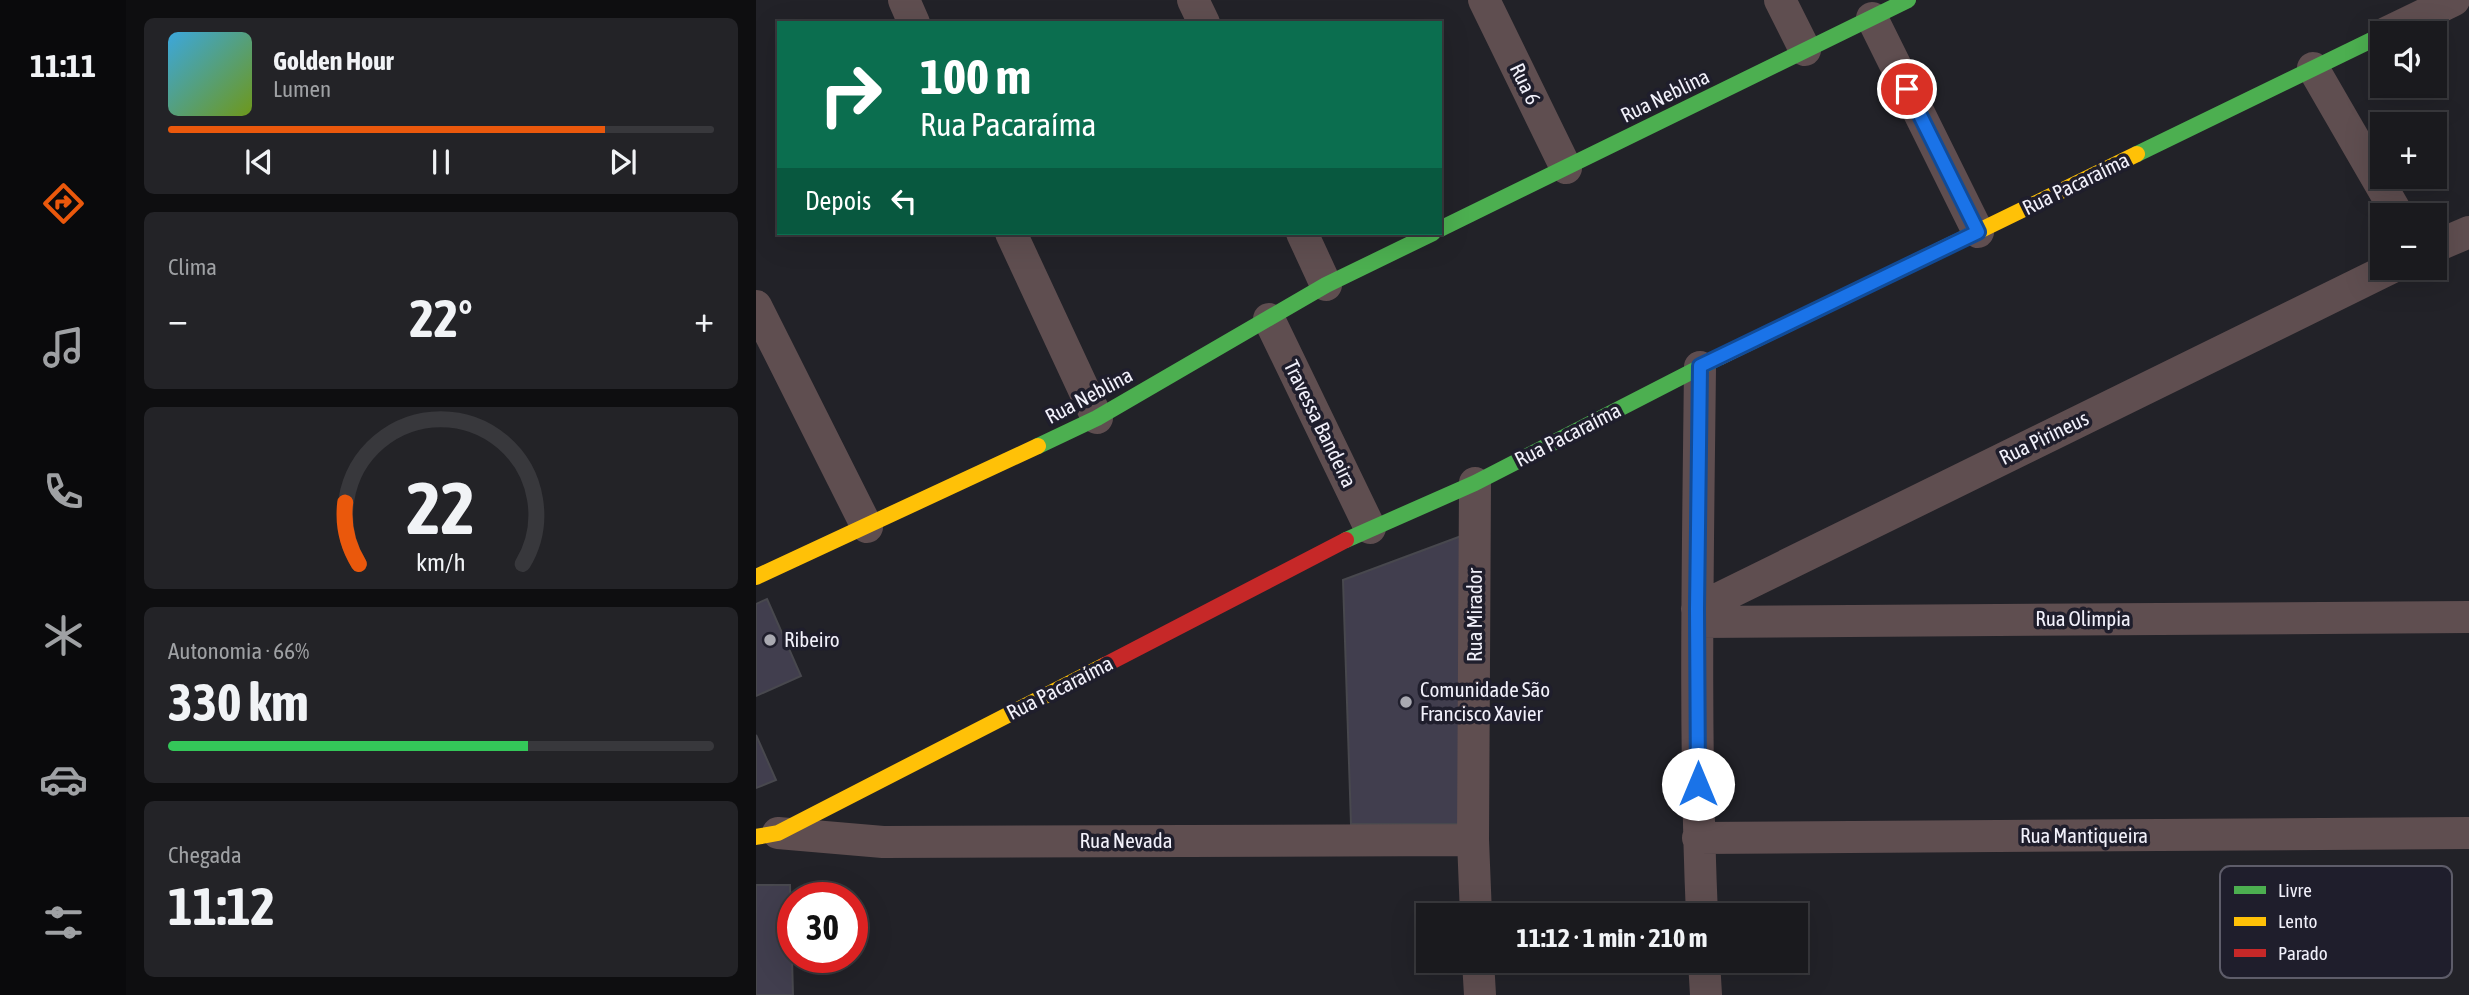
<!DOCTYPE html>
<html lang="pt">
<meta charset="utf-8">
<style>
:root{--surface:#1a1a1e;--page:#232327;--text:#f1f3f6;--muted:#9fa1a4;--line:#38383c;--accent:#ea580c}
body{margin:0;font-family:"Asap Condensed",sans-serif;background:var(--page);color:var(--text);height:100vh;display:flex;flex-direction:column;font-size:26px;white-space:nowrap}
*{box-sizing:border-box;margin:0}
p{font-size:23px;color:var(--muted)}
.icon{flex:none;width:38px;height:38px;fill:none;stroke:currentColor;stroke-width:2;stroke-linecap:round;stroke-linejoin:round}
.map{position:relative;flex:1;overflow:hidden}
.panel{display:flex;flex-direction:column;gap:18px;padding:18px;background:#0e0e10;width:630px}
.panel>*{flex:none}
.banner{position:absolute;left:21px;top:21px;width:665px;height:214px;border-radius:0px;box-shadow:0 7px 28px #0002,0 0 0 2px var(--line);background:#0b6e4f;color:#fff;overflow:hidden}
.fabs{position:absolute;left:1614px;top:21px;display:grid;gap:14px}
.fabs a{display:grid;place-items:center;width:77px;height:77px;border-radius:0px;background:var(--surface);box-shadow:0 7px 28px #0002,0 0 0 2px var(--line);font-size:35px}
.speed{position:absolute;left:21px;top:882px;display:flex;gap:14px;font-size:35px;font-weight:700;text-align:center}
.speed>*{display:grid;place-content:center;width:91px;height:91px;border-radius:50%;background:var(--surface);box-shadow:0 7px 28px #0002,0 0 0 2px var(--line);line-height:1}
.speed .limit{border:10px solid #d22;background:#fff;color:#111}
.pin{position:absolute;display:grid;place-items:center;width:60px;height:60px;color:#fff;margin:-30px;border:4px solid #fff;border-radius:50%;box-shadow:0 2px 7px #0007}
.me{position:absolute;width:77px;margin:-38px;rotate:0deg;stroke-linejoin:round;filter:drop-shadow(0 0 5px #0008)}
.turn{display:flex;align-items:center;gap:24px;height:147px;padding:0 28px;font-size:32px}
.turn .icon{width:91px;height:91px;stroke-width:2.5}
.turn b{display:block;font-size:49px;line-height:60px}
.then{display:flex;align-items:center;height:66px;padding:0 28px;background:#0003;gap:14px;font-size:26px}
.big{font-size:52px;font-weight:700;line-height:1.1}
.panel .widget{flex:1;display:flex;flex-direction:column;justify-content:center;gap:10px;min-width:0;padding:0 24px;border-radius:10px;background:var(--page)}
.panel .dial{align-items:center;gap:0}
.dial svg{height:182px;overflow:visible;fill:none;stroke:var(--line);stroke-width:7;stroke-linecap:round;text-anchor:middle}
.dial text{fill:var(--text);stroke:none}
.song{display:flex;align-items:center;gap:21px}
.cover{width:84px;height:84px;border-radius:10px;background:linear-gradient(135deg,hsl(200 70% 55%),hsl(80 70% 35%))}
.played{height:7px;border-radius:4px;background:linear-gradient(90deg,var(--accent) 80%,var(--line) 80%)}
.keys{display:flex;justify-content:space-around;direction:ltr}
.heat{display:flex;justify-content:space-between;align-items:center;font-size:38px;direction:ltr}
.charge{height:10px;border-radius:5px;background:linear-gradient(90deg,#34c759 66%,var(--line) 0)}
.trip{position:absolute;left:660px;top:903px;width:392px;height:70px;border-radius:0px;background:var(--surface);box-shadow:0 7px 28px #0002,0 0 0 2px var(--line);font-weight:700;line-height:70px;text-align:center}
main{display:flex;flex:1;min-height:0}
.dock{display:flex;flex-direction:column;width:126px;justify-content:space-around;align-items:center;background:#0a0a0c;color:var(--muted)}
.dock .icon{width:49px;height:49px}
.dock .current{color:var(--accent)}
.dock b{font-size:32px;color:var(--text)}
.map>svg:first-child{display:block}
.building{fill:#413e4e;stroke:#48484e;stroke-width:2}
.lines{fill:none;stroke-linecap:round;stroke-linejoin:round}
.street{stroke:#5f4e50;stroke-width:32}
.fast{stroke:#4caf50;stroke-width:16}
.slow{stroke:#ffc107;stroke-width:16}
.jam{stroke:#c62828;stroke-width:16}
.route-casing{stroke:#114b97;stroke-width:18}
.route{stroke:#1a73e8;stroke-width:12}
.poi-dot{fill:#a9a9b1;stroke:#1f1e2c;stroke-width:2.5}
.labels{text-anchor:middle;stroke-width:7;stroke-linejoin:round;paint-order:stroke}
.street-label{font-size:21px;fill:#f2f1fb;stroke:#1f1e2c}
.poi-label{font-size:21px;fill:#f2f1fb;stroke:#1f1e2c;text-anchor:start}
.key{fill:#1f1e2c;stroke:#5e5d6a;stroke-width:2}
.key-label{font-size:19px;fill:#f2f1fb}
</style>
<main>
<nav class="dock">
<b>11:11</b>
<svg class="icon current" aria-label="directions" viewBox="0 0 24 24"><path d="M12 3l9 9-9 9-9-9zM9 14v-3h6M13 9l2 2-2 2"/></svg>
<svg class="icon" aria-label="music" viewBox="0 0 24 24"><path d="M9 18V5l10-2v13"/><circle cx="6" cy="18" r="3"/><circle cx="16" cy="16" r="3"/></svg>
<svg class="icon" aria-label="phone" viewBox="0 0 24 24"><path d="M5 4h4l2 5-3 2q2 4 5 5l2-3 5 2v4C11 20 4 13 5 4z"/></svg>
<svg class="icon" aria-label="climate" viewBox="0 0 24 24"><path d="M12 3v18M4 7l16 10M4 17L20 7"/></svg>
<svg class="icon" aria-label="car" viewBox="0 0 24 24"><path d="M5 17H2v-5l4-1 3-4h7l3 4 3 1v5h-3M9 17h6M6 11h13"/><circle cx="7" cy="17" r="2"/><circle cx="17" cy="17" r="2"/></svg>
<svg class="icon" aria-label="filters" viewBox="0 0 24 24"><path d="M4 7h16M4 17h16"/><circle cx="9" cy="7" r="2"/><circle cx="15" cy="17" r="2"/></svg>
</nav>
<section class="panel">
<div class="widget">
<div class="song"><i class="cover"></i><div><b>Golden Hour</b><p>Lumen</p></div></div>
<div class="played"></div>
<div class="keys"><svg class="icon" aria-label="previous" viewBox="0 0 24 24"><path d="M18 5L8 12l10 7zM5 5v14"/></svg><svg class="icon" aria-label="pause" viewBox="0 0 24 24"><path d="M8 5v14M16 5v14"/></svg><svg class="icon" aria-label="next" viewBox="0 0 24 24"><path d="M6 5l10 7-10 7zM19 5v14"/></svg></div>
</div>
<div class="widget"><p>Clima</p>
<div class="heat"><a>−</a><b class="big">22°</b><a>+</a></div>
</div>
<div class="widget dial"><svg viewBox="0 0 100 80">
<path d="M14 69A42 42 0 1 1 86 69"/>
<path d="M14 69A42 42 0 0 1 8 42" stroke="#ea580c"/>
<text x="50" y="56" font-size="32" font-weight="700">22</text>
<text x="50" y="72" font-size="11">km/h</text>
</svg></div>
<div class="widget"><p>Autonomia · 66%</p><b class="big">330 km</b><div class="charge"></div></div>
<div class="widget"><p>Chegada</p><b class="big">11:12</b></div>
</section>
<div class="map">
<svg width="1713" height="995" viewBox="0 0 1713 995">
<rect width="100%" height="100%" fill="#222228"/>
<path class="building" d="M 708,535 L 708,824 L 595,824 L 587,580 Z
M 11,599 L 45,676 L 0,696 L 0,604 Z
M 0,735 L 20,780 L 0,788 Z
M 0,885 L 34,885 L 37,995 L 0,995 Z"/>
<g class="lines">
<path class="street" d="M 148,0 L 158,23
M 437,0 L 448,23
M 728,0 L 810,168
M 1024,0 L 1049,50
M 1116,18 L 1222,232
M 1630,33 L 1698,0
M 1557,68 L 1642,215
M 255,233 L 341,418
M 546,233 L 570,285
M 1678,247 L 1713,232
M 0,306 L 111,527
M 513,319 L 614,528
M 944,367 C 942,549 938,733 946,915
M 719,483 L 717,840 L 720,915
M 941,609 L 1635,268
M 942,622 L 1713,617
M 22,833 L 127,842 L 717,840
M 942,838 L 1713,833
M 722,961 L 724,995
M 948,961 L 950,995"/>
<path class="fast" d="M 1381,154 L 1626,35
M 684,229 L 1152,0
M 282,446 L 341,418 L 570,285 L 677,233
M 590,540 L 719,483 L 964,357"/>
<path class="slow" d="M 964,357 L 1381,154
M 0,577 L 282,446
M 0,837 L 22,833 L 349,665"/>
<path class="jam" d="M 349,665 L 590,540"/>
</g>
<g class="lines">
<defs>
<path id="route" d="M 942,784 L 941,609 L 944,366 L 1222,232 L 1151,89"/>
</defs>
<use href="#route" class="route-casing"/>
<use href="#route" class="route"/>
</g>
<g class="poi-dot">
<circle cx="14" cy="640" r="7"/>
<circle cx="650" cy="702" r="7"/>
</g>
<g class="labels">
<g class="street-label">
<text transform="translate(769 84) rotate(64)" y="7">Rua 6</text>
<text transform="translate(909 96) rotate(-26)" y="7">Rua Neblina</text>
<text transform="translate(1320 184) rotate(-26)" y="7">Rua Pacaraíma</text>
<text transform="translate(333 396) rotate(-28)" y="7">Rua Neblina</text>
<text transform="translate(564 424) rotate(64)" y="7">Travessa Bandeira</text>
<text transform="translate(812 435) rotate(-27)" y="7">Rua Pacaraíma</text>
<text transform="translate(1288 438) rotate(-26)" y="7">Rua Pirineus</text>
<text transform="translate(719 615) rotate(-90)" y="7">Rua Mirador</text>
<text x="1327" y="626">Rua Olimpia</text>
<text transform="translate(304 688) rotate(-27)" y="7">Rua Pacaraíma</text>
<text x="1328" y="843">Rua Mantiqueira</text>
<text x="370" y="848">Rua Nevada</text>
</g>
<g class="poi-label">
<text x="28" y="647">Ribeiro</text>
<text x="664" y="697">Comunidade São<tspan x="664" dy="24">Francisco Xavier</tspan></text>
</g>
</g>
<rect x="1464" y="866" width="232" height="112" rx="10" class="key"/>
<rect x="1478" y="886" width="32" height="8" fill="#4caf50"/>
<rect x="1478" y="917" width="32" height="9" fill="#ffc107"/>
<rect x="1478" y="949" width="32" height="8" fill="#c62828"/>
<g class="key-label">
<text x="1522" y="897">Livre</text>
<text x="1522" y="928">Lento</text>
<text x="1522" y="960">Parado</text>
</g>
</svg>
<div class="fabs">
<a><svg class="icon" aria-label="sound" viewBox="0 0 24 24"><path d="M4 9h4l5-4v14l-5-4H4zM17 9q2 3 0 6"/></svg></a>
<a>+</a>
<a>−</a>
</div>
<div class="speed"><div class="limit">30</div></div>
<div class="pin" style="left:1151px;top:89px;background:#d93025"><svg class="icon" aria-label="arrive" viewBox="0 0 24 24"><path d="M6 21V4h12l-3 4 3 4H6"/></svg></div>
<svg class="me" style="left:942px;top:784px" viewBox="-20 -20 40 40"><circle r="19" fill="#fff"/><path d="M0-13L10 11 0 6-10 11z" fill="#1a73e8"/></svg>
<div class="trip">11:12 · 1 min · 210 m</div>
<div class="banner">
<div class="turn"><svg class="icon" aria-label="right" viewBox="0 0 24 24"><path d="M7 20v-9h11M14 6l5 5-5 5"/></svg><div><b>100 m</b>Rua Pacaraíma</div></div>
<div class="then">Depois<svg class="icon" aria-label="left" viewBox="0 0 24 24"><path d="M17 20v-9H6M10 6l-5 5 5 5"/></svg></div>
</div>
</div>
</main>
